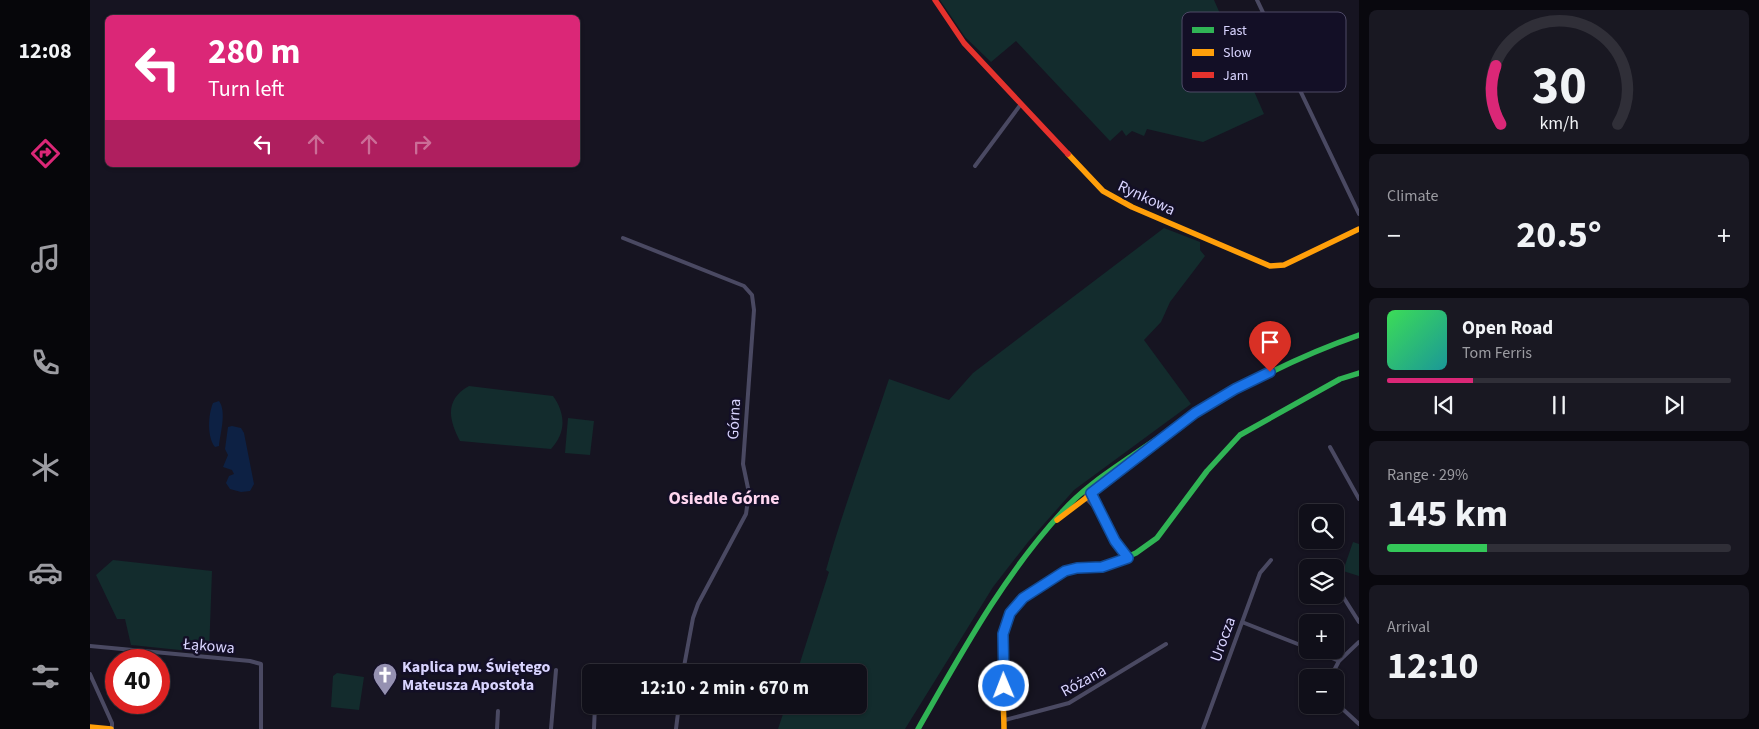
<!DOCTYPE html>
<meta charset="utf-8">
<style>
:root{--surface:#100f19;--page:#191822;--text:#f1f3f6;--muted:#9c9ca2;--line:#302f38;--accent:#db2777}
body{margin:0;font-family:"Source Sans 3",sans-serif;background:var(--page);color:var(--text);height:100vh;display:flex;flex-direction:column;font-size:19px;white-space:nowrap}
*{box-sizing:border-box;margin:0}
p{font-size:16px;color:var(--muted)}
.icon{flex:none;width:28px;height:28px;fill:none;stroke:currentColor;stroke-width:2;stroke-linecap:round;stroke-linejoin:round}
.map{position:relative;flex:1;overflow:hidden}
.sheet{display:flex;flex-direction:column;gap:10px;padding:10px;background:#09080e;width:400px}
.sheet>*{flex:none}
.guide{position:absolute;left:15px;top:15px;width:475px;height:152px;border-radius:8px;box-shadow:0 1px 4px #0004,0 0 0 1px var(--line);background:#db2777;color:#fff;overflow:hidden}
.buttons{position:absolute;left:1209px;top:504px;display:grid;gap:10px}
.buttons a{display:grid;place-items:center;width:45px;height:45px;border-radius:8px;background:var(--surface);box-shadow:0 1px 4px #0004,0 0 0 1px var(--line);font-size:25px}
.speed{position:absolute;left:15px;top:649px;display:flex;gap:10px;font-size:25px;font-weight:700;text-align:center}
.speed>*{display:grid;place-content:center;width:65px;height:65px;border-radius:50%;background:var(--surface);box-shadow:0 1px 4px #0004,0 0 0 1px var(--line);line-height:1}
.speed .limit{border:8px solid #d22;background:#fff;color:#111}
.pin{position:absolute;display:grid;place-items:center;width:42px;height:42px;color:#fff;margin:-51px -21px;border-radius:50% 50% 50% 0;rotate:-45deg;box-shadow:0 0 5px #0007}
.pin .icon{rotate:45deg}
.me{position:absolute;width:55px;margin:-28px;rotate:359deg;stroke-linejoin:round;filter:drop-shadow(0 0 4px #0008)}
.turn{display:flex;align-items:center;gap:18px;height:105px;padding:0 20px;font-size:22px}
.turn .icon{width:65px;height:65px;stroke-width:2.5}
.turn b{display:block;font-size:35px;line-height:42px}
.lanes{display:flex;align-items:center;height:48px;padding:0 20px;background:#0003;justify-content:center;gap:25px;direction:ltr}
.lanes .off{opacity:.35}
.big{font-size:38px;font-weight:700;line-height:1.1}
.sheet .tile{flex:1;display:flex;flex-direction:column;justify-content:center;gap:8px;min-width:0;padding:0 18px;border-radius:8px;background:var(--page)}
.sheet .dial{align-items:center;gap:0}
.dial svg{height:130px;overflow:visible;fill:none;stroke:var(--line);stroke-width:7;stroke-linecap:round;text-anchor:middle}
.dial text{fill:var(--text);stroke:none}
.song{display:flex;align-items:center;gap:15px}
.cover{width:60px;height:60px;border-radius:8px;background:linear-gradient(135deg,hsl(130 70% 55%),hsl(180 70% 35%))}
.played{height:5px;border-radius:2px;background:linear-gradient(90deg,var(--accent) 25%,var(--line) 25%)}
.keys{display:flex;justify-content:space-around;direction:ltr}
.heat{display:flex;justify-content:space-between;align-items:center;font-size:28px;direction:ltr}
.charge{height:8px;border-radius:4px;background:linear-gradient(90deg,#34c759 29%,var(--line) 0)}
.trip{position:absolute;left:492px;top:664px;width:285px;height:50px;border-radius:8px;background:var(--surface);box-shadow:0 1px 4px #0004,0 0 0 1px var(--line);font-weight:700;line-height:50px;text-align:center}
main{display:flex;flex:1;min-height:0}
.menu{display:flex;flex-direction:column;width:90px;justify-content:space-around;align-items:center;background:#06060a;color:var(--muted)}
.menu .icon{width:35px;height:35px}
.menu .active{color:var(--accent)}
.menu b{font-size:22px;color:var(--text)}
.map>svg:first-child{display:block}
.green{fill:#132c2d}
.water{fill:#0d2144}
.lines{fill:none;stroke-linecap:round;stroke-linejoin:round}
.street{stroke:#4a4962;stroke-width:4}
.fast{stroke:#30b455;stroke-width:5.5}
.slow{stroke:#ff9f0a;stroke-width:5.5}
.jam{stroke:#e5322d;stroke-width:5.5}
.route-casing{stroke:#114b97;stroke-width:12}
.route{stroke:#1a73e8;stroke-width:9}
.labels{text-anchor:middle;stroke-width:5;stroke-linejoin:round;paint-order:stroke}
.street-label{font-size:16px;fill:#d9d4ff;stroke:#130f26}
.poi-label{font-size:16px;font-weight:bold;fill:#d9d4ff;stroke:#130f26;text-anchor:start}
.neighbourhood-label{font-size:18px;font-weight:bold;fill:#ffd6f0;stroke:#130f26}
.key{fill:#130f26;stroke:#4e4a67;stroke-width:1}
.key-label{font-size:14px;fill:#d9d4ff}
</style>
<main>
<nav class="menu">
<b>12:08</b>
<svg class="icon active" aria-label="directions" viewBox="0 0 24 24"><path d="M12 3l9 9-9 9-9-9zM9 14v-3h6M13 9l2 2-2 2"/></svg>
<svg class="icon" aria-label="music" viewBox="0 0 24 24"><path d="M9 18V5l10-2v13"/><circle cx="6" cy="18" r="3"/><circle cx="16" cy="16" r="3"/></svg>
<svg class="icon" aria-label="phone" viewBox="0 0 24 24"><path d="M5 4h4l2 5-3 2q2 4 5 5l2-3 5 2v4C11 20 4 13 5 4z"/></svg>
<svg class="icon" aria-label="climate" viewBox="0 0 24 24"><path d="M12 3v18M4 7l16 10M4 17L20 7"/></svg>
<svg class="icon" aria-label="car" viewBox="0 0 24 24"><path d="M5 17H2v-5l4-1 3-4h7l3 4 3 1v5h-3M9 17h6M6 11h13"/><circle cx="7" cy="17" r="2"/><circle cx="17" cy="17" r="2"/></svg>
<svg class="icon" aria-label="filters" viewBox="0 0 24 24"><path d="M4 7h16M4 17h16"/><circle cx="9" cy="7" r="2"/><circle cx="15" cy="17" r="2"/></svg>
</nav>
<div class="map">
<svg width="1269" height="729" viewBox="0 0 1269 729">
<rect width="100%" height="100%" fill="#161421"/>
<path class="green" d="M 850,0 L 1124,0 L 1174,114 L 1113,142 L 1057,129 L 1054,136 L 1042,131 L 1036,136 L 1032,130 L 1020,141 L 926,41 L 901,62 L 875,37 Z
M 1074,228 L 1110,242 L 1110,250 L 1115,256 L 1080,302 L 1071,322 L 1054,340 L 1101,404 L 984,490 L 938,542 L 903,587 L 815,729 L 688,729 L 696,705 L 769,705 L 769,672 L 707,672 L 739,572 L 736,570 C 754,506 778,443 799,379 L 859,400 L 883,373 Z
M 379,386 L 463,396 C 476,414 476,433 461,449 L 370,441 C 359,420 354,400 379,386 Z
M 478,418 L 504,421 L 500,455 L 475,453 Z
M 1263,542 L 1269,544 L 1269,576 L 1253,571 Z
M 23,560 L 122,571 L 119,653 L 41,645 L 35,619 L 27,619 L 6,575 Z
M 247,673 L 274,677 L 269,710 L 241,707 L 243,676 Z"/>
<path class="water" d="M 129,401 C 137,412 130,434 129,446 L 125,447 C 117,437 118,415 123,403 Z
M 142,426 L 151,428 L 154,433 L 164,484 L 160,491 L 151,492 L 140,489 L 136,483 L 139,476 L 144,474 L 142,470 L 133,467 L 138,455 L 135,449 L 138,427 Z"/>
<g class="lines">
<path class="street" d="M 1167,0 L 1269,214
M 885,166 L 931,104
M 533,238 L 654,286 L 662,295 L 664,310 L 653,464 L 659,493 L 656,514 L 608,604 L 603,618 L 593,672
M 1240,447 L 1269,499
M 995,490 L 996,498 L 1008,511
M 1001,493 L 1025,541 L 1038,558
M 1245,584 L 1269,622
M 1152,622 L 1218,648
M 0,646 L 160,661 L 171,664 L 171,729
M 1223,650 L 1249,661
M 507,672 L 507,668
M 0,674 L 22,723 L 22,729
M 1240,678 L 1249,661 L 1269,642
M 1245,702 L 1269,724
M 915,720 L 979,703 L 1076,644
M 407,729 L 408,711
M 461,729 L 466,670
M 504,729 L 505,705
M 586,729 L 589,705
M 1113,729 L 1170,573 L 1181,560"/>
<path class="fast" d="M 962,579 L 975,571 L 1019,565 L 1046,553 L 1067,538 L 1117,471 L 1150,435 L 1250,379 L 1269,373
M 828,729 C 871,654 913,576 972,512 C 993,488 1020,471 1046,453 C 1116,405 1188,363 1269,335"/>
<path class="slow" d="M 978,154 L 1013,191 L 1042,207 L 1180,266 L 1194,265 L 1269,229
M 967,520 L 1062,448 L 1079,432
M 0,727 L 21,729
M 914,729 C 914,700 907,637 920,613 C 929,597 948,589 962,579"/>
<path class="jam" d="M 845,0 L 874,43 L 978,154"/>
</g>
<g class="lines">
<defs>
<path id="route" d="M 914,686 L 913,634 L 920,613 L 933,598 L 975,571 L 987,568 L 1012,567 L 1038,558 L 1025,541 L 1001,493 L 1105,413 L 1145,389 L 1180,372"/>
</defs>
<use href="#route" class="route-casing"/>
<use href="#route" class="route"/>
</g>
<defs>
<symbol id="church-pin" viewBox="-11 -11 22 30"><path d="M0 17L-7.5 6A9.5 9.5 0 1 1 7.5 6Z" fill="#9591b1" stroke="#130f26"/><path d="M-1.2-6h2.4v3.5h3.3v2.4h-3.3V6h-2.4V-.1h-3.3v-2.4h3.3Z" fill="#fff"/></symbol>
</defs>
<g fill-rule="evenodd">
<use href="#church-pin" x="281" y="661" width="28" height="38"/>
</g>
<g class="labels">
<g class="street-label">
<text transform="translate(1057 197) rotate(25)" y="6">Rynkowa</text>
<text transform="translate(643 419) rotate(-87)" y="6">Górna</text>
<text transform="translate(1132 639) rotate(-70)" y="6">Urocza</text>
<text transform="translate(119 645) rotate(5)" y="6">Łąkowa</text>
<text transform="translate(993 680) rotate(-29)" y="6">Różana</text>
</g>
<g class="poi-label">
<text x="312" y="672">Kaplica pw. Świętego<tspan x="312" dy="18">Mateusza Apostoła</tspan></text>
</g>
<g class="neighbourhood-label">
<text x="634" y="504">Osiedle Górne</text>
</g>
</g>
<rect x="1092" y="12" width="164" height="80" rx="8" class="key"/>
<rect x="1102" y="27" width="22" height="6" fill="#30b455"/>
<rect x="1102" y="49" width="22" height="7" fill="#ff9f0a"/>
<rect x="1102" y="72" width="22" height="6" fill="#e5322d"/>
<g class="key-label">
<text x="1133" y="35">Fast</text>
<text x="1133" y="57">Slow</text>
<text x="1133" y="80">Jam</text>
</g>
</svg>
<div class="buttons">
<a><svg class="icon" aria-label="search" viewBox="0 0 24 24"><circle cx="10" cy="10" r="6"/><path d="M15 15l6 6"/></svg></a>
<a><svg class="icon" aria-label="layers" viewBox="0 0 24 24"><path d="M12 4l9 5-9 5-9-5zM3 14l9 5 9-5"/></svg></a>
<a>+</a>
<a>−</a>
</div>
<div class="speed"><div class="limit">40</div></div>
<div class="pin" style="left:1180px;top:372px;background:#d93025"><svg class="icon" aria-label="arrive" viewBox="0 0 24 24"><path d="M6 21V4h12l-3 4 3 4H6"/></svg></div>
<svg class="me" style="left:914px;top:686px" viewBox="-20 -20 40 40"><circle r="17" fill="#1a73e8" stroke="#fff" stroke-width="3"/><path d="M0-11L8 9 0 5-8 9z" fill="#fff"/></svg>
<div class="trip">12:10 · 2 min · 670 m</div>
<div class="guide">
<div class="turn"><svg class="icon" aria-label="left" viewBox="0 0 24 24"><path d="M17 20v-9H6M10 6l-5 5 5 5"/></svg><div><b>280 m</b>Turn left</div></div>
<div class="lanes"><svg class="icon" aria-label="left" viewBox="0 0 24 24"><path d="M17 20v-9H6M10 6l-5 5 5 5"/></svg><svg class="icon off" aria-label="ahead" viewBox="0 0 24 24"><path d="M12 20V5M6 11l6-6 6 6"/></svg><svg class="icon off" aria-label="ahead" viewBox="0 0 24 24"><path d="M12 20V5M6 11l6-6 6 6"/></svg><svg class="icon off" aria-label="right" viewBox="0 0 24 24"><path d="M7 20v-9h11M14 6l5 5-5 5"/></svg></div>
</div>
</div>
<section class="sheet">
<div class="tile dial"><svg viewBox="0 0 100 80">
<path d="M14 69A42 42 0 1 1 86 69"/>
<path d="M14 69A42 42 0 0 1 11 33" stroke="#db2777"/>
<text x="50" y="56" font-size="32" font-weight="700">30</text>
<text x="50" y="72" font-size="11">km/h</text>
</svg></div>
<div class="tile"><p>Climate</p>
<div class="heat"><a>−</a><b class="big">20.5°</b><a>+</a></div>
</div>
<div class="tile">
<div class="song"><i class="cover"></i><div><b>Open Road</b><p>Tom Ferris</p></div></div>
<div class="played"></div>
<div class="keys"><svg class="icon" aria-label="previous" viewBox="0 0 24 24"><path d="M18 5L8 12l10 7zM5 5v14"/></svg><svg class="icon" aria-label="pause" viewBox="0 0 24 24"><path d="M8 5v14M16 5v14"/></svg><svg class="icon" aria-label="next" viewBox="0 0 24 24"><path d="M6 5l10 7-10 7zM19 5v14"/></svg></div>
</div>
<div class="tile"><p>Range · 29%</p><b class="big">145 km</b><div class="charge"></div></div>
<div class="tile"><p>Arrival</p><b class="big">12:10</b></div>
</section>
</main>
